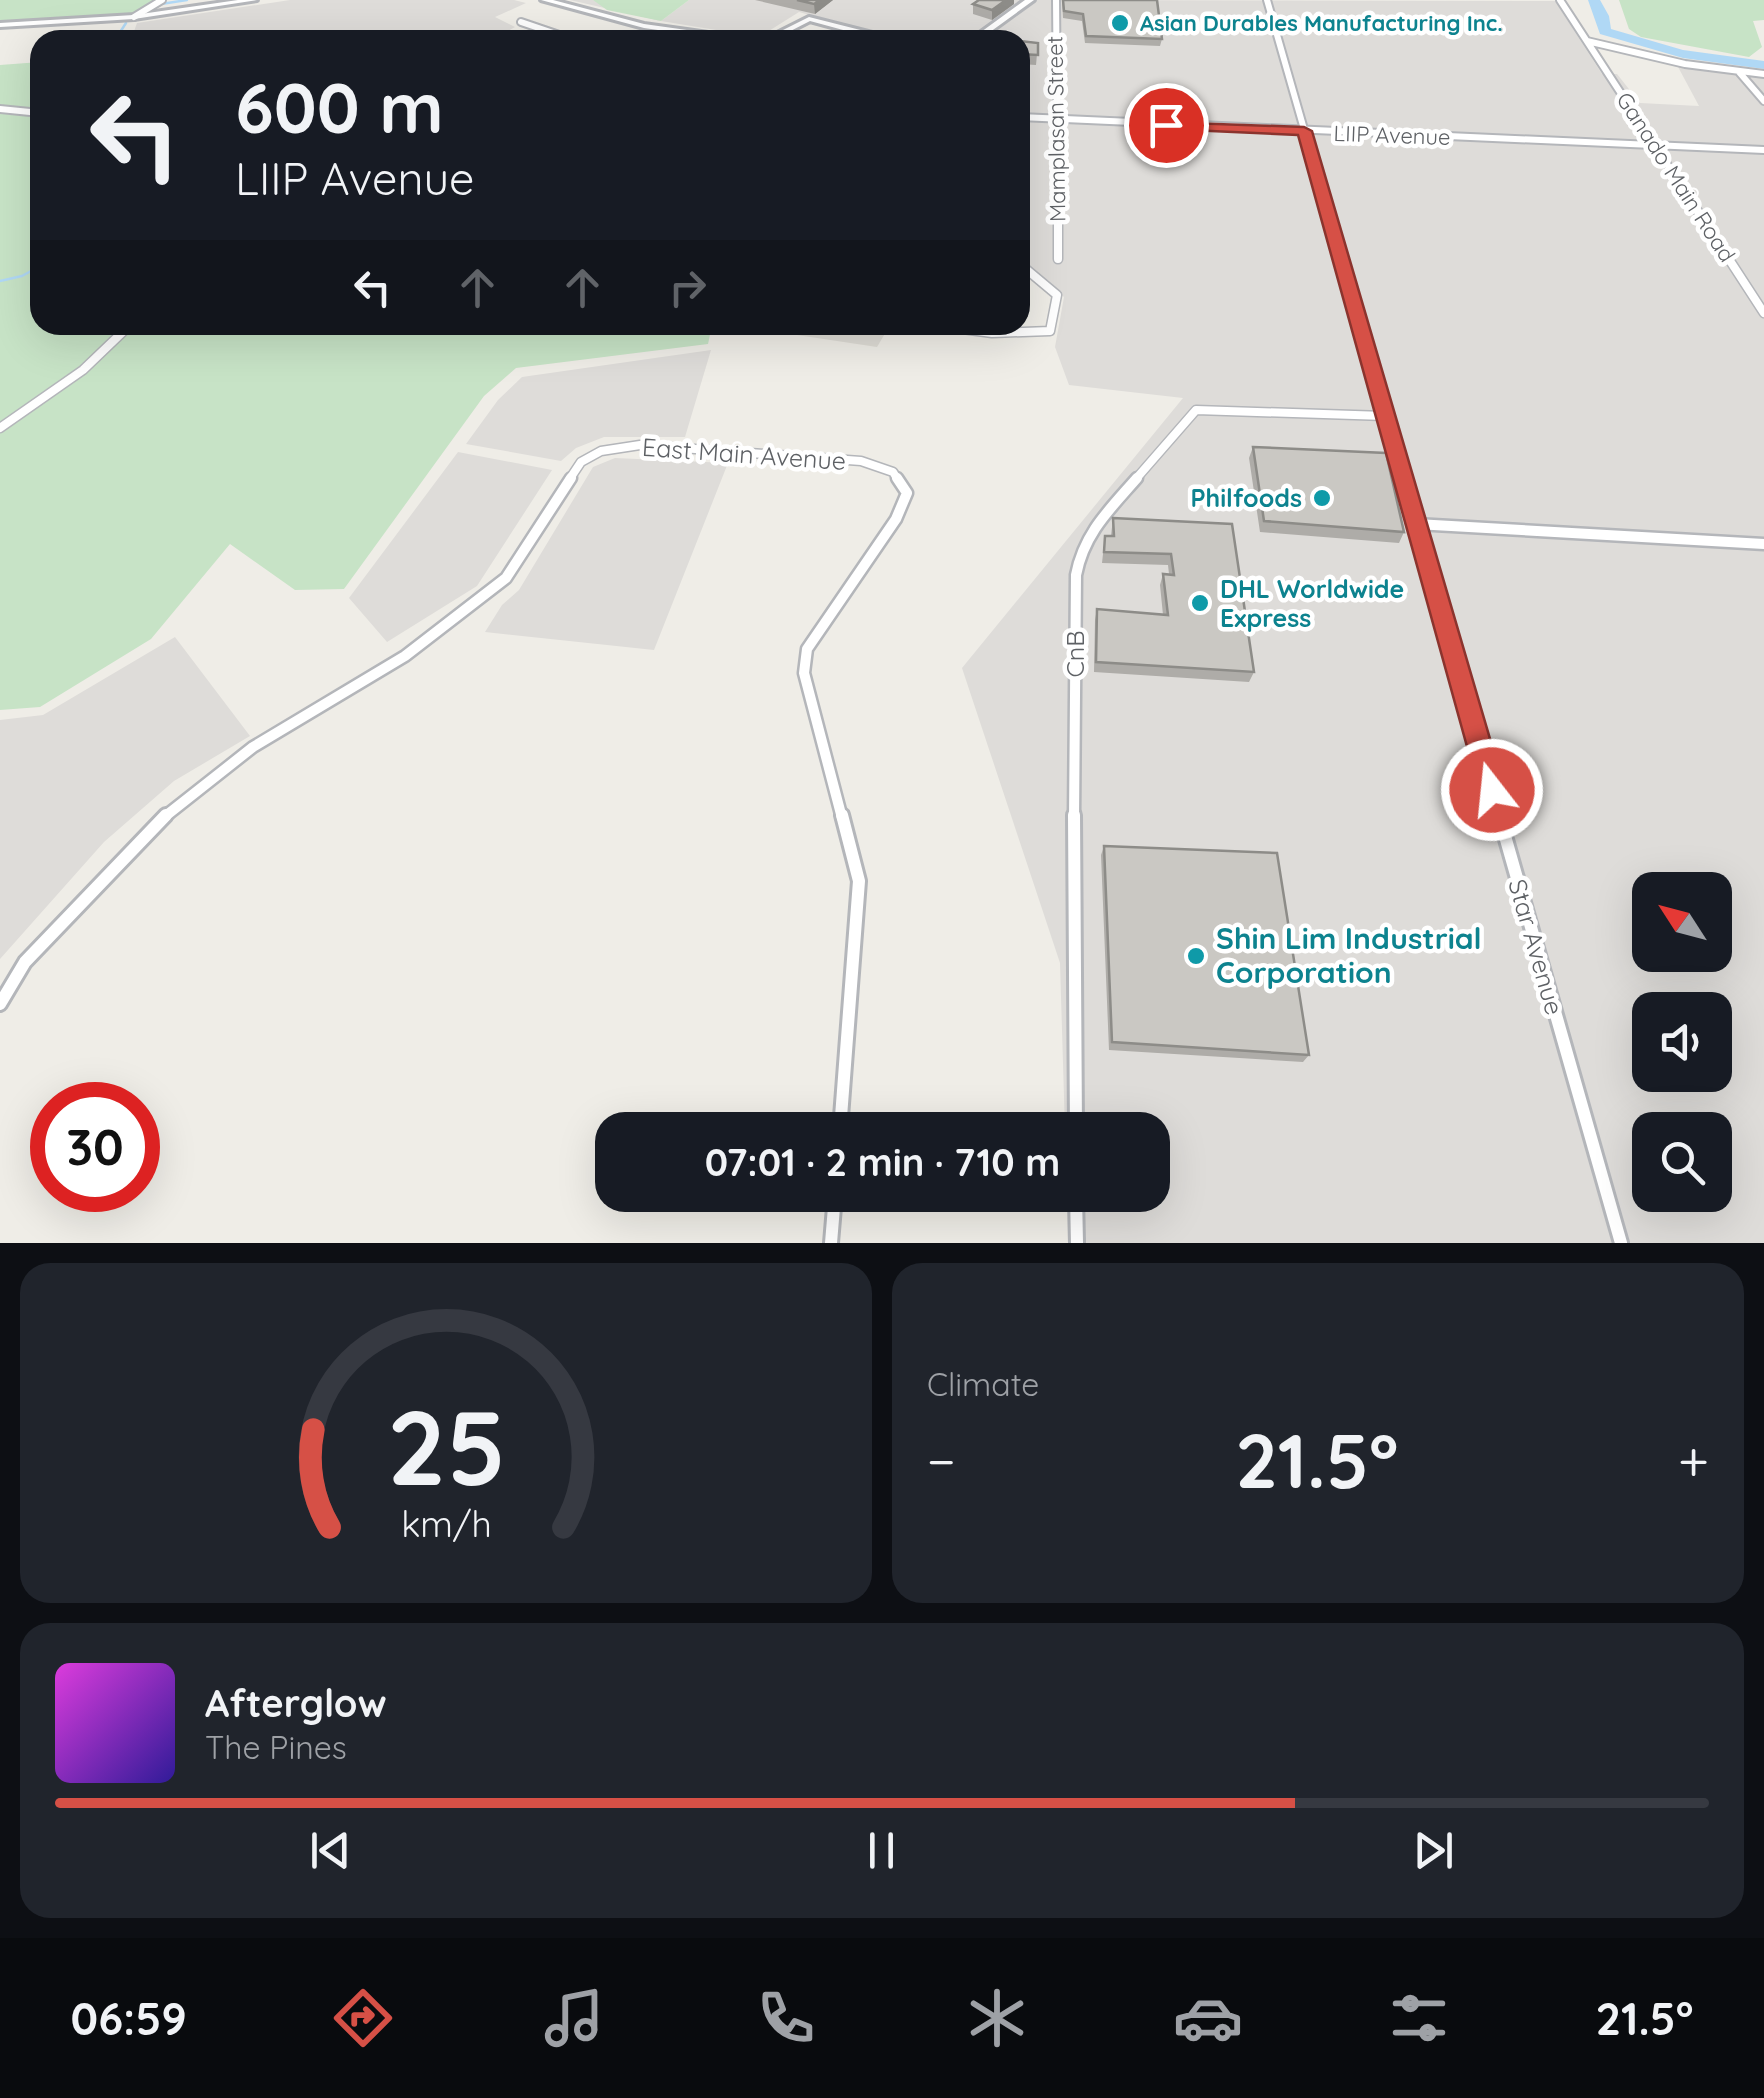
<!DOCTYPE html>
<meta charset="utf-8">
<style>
:root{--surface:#171b24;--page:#20242c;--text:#f1f3f6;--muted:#9ea1a6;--line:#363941;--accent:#d65046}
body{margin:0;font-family:Quicksand,sans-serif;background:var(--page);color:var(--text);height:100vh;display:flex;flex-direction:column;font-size:38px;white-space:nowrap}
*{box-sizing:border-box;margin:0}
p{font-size:32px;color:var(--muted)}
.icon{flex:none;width:55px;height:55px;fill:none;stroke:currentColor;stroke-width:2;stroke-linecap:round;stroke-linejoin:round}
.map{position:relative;height:1243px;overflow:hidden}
.drawer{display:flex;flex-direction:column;gap:20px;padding:20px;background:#0d0f14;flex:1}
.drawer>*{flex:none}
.guide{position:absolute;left:30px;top:30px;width:1000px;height:305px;border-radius:30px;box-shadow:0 10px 40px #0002;background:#171b24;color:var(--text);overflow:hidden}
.needle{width:65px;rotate:306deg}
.fabs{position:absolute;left:1632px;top:872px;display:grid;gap:20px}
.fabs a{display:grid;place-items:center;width:100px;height:100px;border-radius:20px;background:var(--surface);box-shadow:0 10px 40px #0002;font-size:50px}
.speed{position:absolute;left:30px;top:1082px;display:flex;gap:20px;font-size:50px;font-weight:700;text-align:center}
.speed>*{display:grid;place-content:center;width:130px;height:130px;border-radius:50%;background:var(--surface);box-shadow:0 10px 40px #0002;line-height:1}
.speed .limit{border:15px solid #d22;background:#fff;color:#111}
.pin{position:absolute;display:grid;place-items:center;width:85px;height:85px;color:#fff;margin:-42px;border:5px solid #fff;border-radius:50%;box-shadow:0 2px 10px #0007}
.me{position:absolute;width:110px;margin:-55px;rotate:344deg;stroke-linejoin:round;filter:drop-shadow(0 0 8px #0008)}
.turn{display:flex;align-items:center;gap:35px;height:210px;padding:0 40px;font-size:45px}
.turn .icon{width:130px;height:130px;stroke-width:2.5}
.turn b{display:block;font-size:70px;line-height:85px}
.lanes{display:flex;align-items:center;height:95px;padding:0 40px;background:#0003;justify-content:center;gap:50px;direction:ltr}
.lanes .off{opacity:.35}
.big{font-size:75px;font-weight:800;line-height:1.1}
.drawer .tile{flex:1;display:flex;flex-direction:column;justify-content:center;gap:15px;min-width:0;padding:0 35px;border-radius:30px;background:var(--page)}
.drawer .dial{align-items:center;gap:0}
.dial svg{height:260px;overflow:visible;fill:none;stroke:var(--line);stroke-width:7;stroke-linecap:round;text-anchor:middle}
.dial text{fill:var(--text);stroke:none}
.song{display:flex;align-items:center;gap:30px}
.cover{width:120px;height:120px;border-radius:15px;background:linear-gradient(135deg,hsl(300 70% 55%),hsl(250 70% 35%))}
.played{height:10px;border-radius:5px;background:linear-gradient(90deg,var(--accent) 75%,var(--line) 75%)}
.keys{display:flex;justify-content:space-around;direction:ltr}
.heat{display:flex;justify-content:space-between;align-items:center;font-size:55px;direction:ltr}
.drawer .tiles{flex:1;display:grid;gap:20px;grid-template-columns:1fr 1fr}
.tile:last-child{grid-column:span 2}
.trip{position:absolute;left:595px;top:1112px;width:575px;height:100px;border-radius:30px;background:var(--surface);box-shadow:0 10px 40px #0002;font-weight:800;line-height:100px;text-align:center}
.tabs{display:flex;height:160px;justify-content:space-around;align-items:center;background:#090b0e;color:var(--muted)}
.tabs .icon{width:70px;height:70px}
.tabs .on{color:var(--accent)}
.tabs b{font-size:45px;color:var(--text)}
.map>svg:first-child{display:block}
.industrial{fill:#dedcd9;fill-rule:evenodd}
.education{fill:#dedcd5}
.green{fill:#c7e3c6}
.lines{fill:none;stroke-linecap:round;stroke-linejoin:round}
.stream{stroke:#b0d8f5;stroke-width:2.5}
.river{fill:#b0d8f5;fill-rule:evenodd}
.minor-far3-casing{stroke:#b4b6ba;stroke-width:10}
.minor-far2-casing{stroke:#b4b6ba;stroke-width:11}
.minor-far1-casing{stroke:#b4b6ba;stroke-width:15}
.minor-casing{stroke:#b4b6ba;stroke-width:18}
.tertiary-casing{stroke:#b4b6ba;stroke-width:6}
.minor-far3{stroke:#fff;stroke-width:6}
.minor-far2{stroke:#fff;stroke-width:8}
.minor-far1{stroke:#fff;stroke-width:10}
.minor{stroke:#fff;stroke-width:12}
.tertiary{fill:#fff;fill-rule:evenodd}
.wall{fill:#aeaca8}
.shaded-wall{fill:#8d8c88}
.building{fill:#cac8c3;stroke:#8d8c88;stroke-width:2.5}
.route{fill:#d65046;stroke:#8b342e;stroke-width:2.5}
.culture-dot{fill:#0f9aa8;stroke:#fff;stroke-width:4}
.labels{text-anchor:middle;stroke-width:9;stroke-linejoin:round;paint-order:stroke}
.far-culture-label{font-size:22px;font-weight:bold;fill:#0d838f;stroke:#fff;text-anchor:start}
.far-street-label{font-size:22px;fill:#5e6165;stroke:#fff}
.street-label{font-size:25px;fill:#5e6165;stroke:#fff}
.culture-label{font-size:25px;font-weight:bold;fill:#0d838f;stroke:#fff;text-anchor:end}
.near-culture-label{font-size:30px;font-weight:bold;fill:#0d838f;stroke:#fff;text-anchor:start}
</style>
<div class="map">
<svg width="1764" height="1243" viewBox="0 0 1764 1243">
<rect width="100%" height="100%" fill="#efede7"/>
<path class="industrial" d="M 290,0 L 514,0 L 526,3 L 495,17 L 515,27 L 492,40 L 131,40 L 137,23 Z
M 570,0 L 593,0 L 661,21 L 689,0 L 1025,0 L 968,40 L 898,40 L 799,12 L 759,37 L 661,21 Z
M 1035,0 L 1555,1 L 1602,74 L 1617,74 L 1640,103 L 1699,106 L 1677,65 L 1764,76 L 1764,1243 L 1068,1243 L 1067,1195 L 1152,1195 L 1152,1130 L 1065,1130 L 1060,963 L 962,668 L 1183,398 L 1069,385 L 1055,347 L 1064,297 L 1020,259 L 1020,40 L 978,40 ZM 1650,890 L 1715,890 L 1715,955 L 1650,955 ZM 1650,1010 L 1715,1010 L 1715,1075 L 1650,1075 ZM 1650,1130 L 1715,1130 L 1715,1195 L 1650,1195 Z
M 711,350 L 685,437 L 604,437 L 576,448 L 561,461 L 466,444 L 498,400 L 522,377 Z
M 458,452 L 552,470 L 477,586 L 387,642 L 349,598 Z
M 615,458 L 728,463 L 654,650 L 485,632 L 502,605 L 519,590 L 593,467 Z
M 175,637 L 250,736 L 174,781 L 104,842 L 0,959 L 0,720 L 43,715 Z"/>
<path class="education" d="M 781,325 L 890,325 L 877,347 L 777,332 Z"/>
<path class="green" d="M 0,0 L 157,0 L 139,13 L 0,21 Z
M 593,0 L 689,0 L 661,21 L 607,10 Z
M 1619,0 L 1764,0 L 1764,20 L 1753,21 L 1762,47 L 1749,57 L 1641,37 L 1629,29 Z
M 40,62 L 40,325 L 712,325 L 708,344 L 516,368 L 484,396 L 344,589 L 295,590 L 230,544 L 151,639 L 40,707 L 0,710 L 0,65 Z"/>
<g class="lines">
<path class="stream" d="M 161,4 L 187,0
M 115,40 L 126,23
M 0,281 L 22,276 L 40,266"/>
<path class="river" d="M 1588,0 L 1600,0 L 1609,16 L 1611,29 L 1683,50 L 1764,61 L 1764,69 L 1683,58 L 1600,34 Z"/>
<defs>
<path id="minor-far3" d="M 1056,0 L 1058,213
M 1267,0 L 1328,213
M 1560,0 L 1699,213
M 134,17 L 162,0
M 521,22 L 574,40
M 1587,41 L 1685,64 L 1764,74
M 1739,72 L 1764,101
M 0,109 L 40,113
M 1020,117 L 1764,150"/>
<path id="minor-far2" d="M 1058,210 L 1058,259
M 1327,210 L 1404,480
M 1697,210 L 1764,313
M 933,325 L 992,333 L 1050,331 L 1057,295 L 1020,264
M 0,428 L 83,370 L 130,325
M 569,480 L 581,462 L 601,451 L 640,445 L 861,461 L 893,472 L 898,480
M 1135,480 L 1196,410 L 1385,416"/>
<path id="minor-far1" d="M 1403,478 L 1500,818
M 1416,524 L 1764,544
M 163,818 L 253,747 L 405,656 L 506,578 L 571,478
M 842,818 L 804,673 L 807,649 L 896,519 L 907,493 L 897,478
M 1074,818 L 1076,575 C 1084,533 1110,509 1137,478"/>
<path id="minor" d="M 1074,815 L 1076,1130
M 1499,815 L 1621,1243
M 0,1004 L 25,962 L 166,815
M 840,1130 L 859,881 L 842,815
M 1076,1195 L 1077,1243
M 831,1243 L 835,1195"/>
<path id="tertiary" d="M 238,0 L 257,0 L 134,19 L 0,27 L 0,23 L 134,15 Z
M 541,0 L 553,0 L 644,24 L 744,38 L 748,40 L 728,40 L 644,28 Z
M 1025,0 L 1034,0 L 979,40 L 970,40 Z
M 809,17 L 892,38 L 893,40 L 880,40 L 810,21 L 773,40 L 763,40 Z"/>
</defs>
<use href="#minor-far3" class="minor-far3-casing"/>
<use href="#minor-far2" class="minor-far2-casing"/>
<use href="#minor-far1" class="minor-far1-casing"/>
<use href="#minor" class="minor-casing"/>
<use href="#tertiary" class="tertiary-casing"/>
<use href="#minor-far3" class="minor-far3"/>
<use href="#minor-far2" class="minor-far2"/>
<use href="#minor-far1" class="minor-far1"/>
<use href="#minor" class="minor"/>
<use href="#tertiary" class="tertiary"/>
</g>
<path class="wall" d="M 755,0 L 833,0 L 815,14 Z
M 979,0 L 1014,0 L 1014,4 L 992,20 L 973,14 L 973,4 Z
M 1062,0 L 1157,0 L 1162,39 L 1160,46 L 1085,43 L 1082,21 L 1063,18 Z
M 1020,41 L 1038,43 L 1036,65 L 1020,64 Z
M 1253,447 L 1404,532 L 1399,543 L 1260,532 L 1249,458 Z
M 1113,518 L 1232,524 L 1254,672 L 1249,682 L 1094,672 L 1095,620 L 1097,609 L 1163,615 L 1160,585 L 1163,574 L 1169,574 L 1168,565 L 1102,563 L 1105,536 L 1111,536 Z
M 1104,846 L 1309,1055 L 1303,1062 L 1109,1050 L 1101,855 Z"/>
<path class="shaded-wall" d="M 820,0 L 833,0 L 815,14 L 814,4 Z
M 1006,0 L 1014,0 L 1014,4 L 992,20 L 992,10 Z"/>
<path class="building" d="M 797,0 L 820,0 L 814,4 Z
M 979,0 L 1006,0 L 992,10 L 973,4 Z
M 1063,0 L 1157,0 L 1162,39 L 1086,36 L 1083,14 L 1064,11 Z
M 970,37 L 1003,40 L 967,40 Z
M 1020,41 L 1038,43 L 1038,55 L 1020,54 Z
M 1253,447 L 1386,453 L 1404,532 L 1264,521 Z
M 1113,518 L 1232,524 L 1254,672 L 1096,662 L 1097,609 L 1168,615 L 1163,574 L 1174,575 L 1171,554 L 1104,552 L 1105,536 L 1114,536 Z
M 1104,846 L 1277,853 L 1309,1055 L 1112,1042 Z"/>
<path class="route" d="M 1161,122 L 1304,127 L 1312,131 L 1505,790 L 1501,798 L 1492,801 L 1483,798 L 1479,790 L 1298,135 L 1166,129 L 1161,128 Z"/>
<g class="culture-dot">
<circle cx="1120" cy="23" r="10"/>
<circle cx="1322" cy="498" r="10"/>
<circle cx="1200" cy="603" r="10"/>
<circle cx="1196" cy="956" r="10"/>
</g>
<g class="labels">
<g class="far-culture-label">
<text x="1140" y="31">Asian Durables Manufacturing Inc.</text>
</g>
<g class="far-street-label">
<text transform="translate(1056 129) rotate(-91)" y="8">Mamplasan Street</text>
<text transform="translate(1392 135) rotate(2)" y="8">LIIP Avenue</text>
<text transform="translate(1676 177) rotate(57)" y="8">Ganado Main Road</text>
</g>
<g class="street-label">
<text transform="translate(744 454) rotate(4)" y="9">East Main Avenue</text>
<text transform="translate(1075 654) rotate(-90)" y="9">CnB</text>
<text transform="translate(1536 947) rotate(74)" y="9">Star Avenue</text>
</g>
<g class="culture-label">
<text x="1302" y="507">Philfoods</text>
<text x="1220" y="598" text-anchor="start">DHL Worldwide<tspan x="1220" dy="29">Express</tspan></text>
</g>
<g class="near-culture-label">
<text x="1216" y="949">Shin Lim Industrial<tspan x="1216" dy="34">Corporation</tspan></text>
</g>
</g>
</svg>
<div class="fabs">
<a><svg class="needle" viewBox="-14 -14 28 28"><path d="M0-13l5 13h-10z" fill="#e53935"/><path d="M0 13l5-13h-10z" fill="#9ea1a6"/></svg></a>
<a><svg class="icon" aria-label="sound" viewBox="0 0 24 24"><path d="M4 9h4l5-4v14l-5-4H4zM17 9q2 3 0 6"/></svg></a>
<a><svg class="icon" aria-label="search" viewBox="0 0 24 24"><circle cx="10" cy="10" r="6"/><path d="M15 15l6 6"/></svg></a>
</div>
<div class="speed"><div class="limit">30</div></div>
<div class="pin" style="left:1166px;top:125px;background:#d93025"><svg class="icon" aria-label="arrive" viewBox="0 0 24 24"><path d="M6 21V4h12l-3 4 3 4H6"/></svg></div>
<svg class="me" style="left:1492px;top:790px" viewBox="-20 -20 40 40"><circle r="17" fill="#d65046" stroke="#fff" stroke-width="3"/><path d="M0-11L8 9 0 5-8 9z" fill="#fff"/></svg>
<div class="trip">07:01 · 2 min · 710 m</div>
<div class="guide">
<div class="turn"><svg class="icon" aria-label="left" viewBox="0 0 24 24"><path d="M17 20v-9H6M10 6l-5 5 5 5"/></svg><div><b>600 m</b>LIIP Avenue</div></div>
<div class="lanes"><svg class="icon" aria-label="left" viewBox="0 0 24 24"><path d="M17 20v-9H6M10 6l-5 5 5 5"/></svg><svg class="icon off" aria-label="ahead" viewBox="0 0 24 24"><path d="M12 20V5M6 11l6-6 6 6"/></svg><svg class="icon off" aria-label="ahead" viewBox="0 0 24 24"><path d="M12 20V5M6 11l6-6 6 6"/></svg><svg class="icon off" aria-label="right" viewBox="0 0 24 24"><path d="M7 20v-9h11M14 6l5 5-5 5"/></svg></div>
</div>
</div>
<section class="drawer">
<div class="tiles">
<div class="tile dial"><svg viewBox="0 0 100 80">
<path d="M14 69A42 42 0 1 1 86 69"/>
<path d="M14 69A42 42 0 0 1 9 39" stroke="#d65046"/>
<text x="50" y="56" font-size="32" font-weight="700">25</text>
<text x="50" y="72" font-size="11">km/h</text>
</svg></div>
<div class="tile"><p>Climate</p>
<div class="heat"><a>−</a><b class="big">21.5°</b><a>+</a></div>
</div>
<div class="tile">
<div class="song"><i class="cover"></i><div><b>Afterglow</b><p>The Pines</p></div></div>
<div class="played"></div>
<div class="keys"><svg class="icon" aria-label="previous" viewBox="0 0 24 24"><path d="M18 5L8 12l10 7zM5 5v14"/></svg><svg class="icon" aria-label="pause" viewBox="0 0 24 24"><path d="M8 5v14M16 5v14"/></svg><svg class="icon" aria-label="next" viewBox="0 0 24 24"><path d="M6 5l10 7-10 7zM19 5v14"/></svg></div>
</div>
</div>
</section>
<nav class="tabs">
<b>06:59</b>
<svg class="icon on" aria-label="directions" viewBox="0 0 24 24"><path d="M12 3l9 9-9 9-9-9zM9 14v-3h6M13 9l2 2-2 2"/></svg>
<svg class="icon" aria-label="music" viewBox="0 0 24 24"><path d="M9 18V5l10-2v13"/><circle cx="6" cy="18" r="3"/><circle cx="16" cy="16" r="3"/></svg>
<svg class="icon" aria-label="phone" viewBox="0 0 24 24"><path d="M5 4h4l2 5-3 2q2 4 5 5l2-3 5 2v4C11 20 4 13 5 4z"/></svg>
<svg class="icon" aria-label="climate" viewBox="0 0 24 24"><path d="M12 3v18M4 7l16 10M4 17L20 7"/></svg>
<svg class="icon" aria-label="car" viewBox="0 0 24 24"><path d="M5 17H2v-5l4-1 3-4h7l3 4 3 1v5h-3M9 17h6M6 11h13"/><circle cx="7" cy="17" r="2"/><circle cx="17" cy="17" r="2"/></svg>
<svg class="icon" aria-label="filters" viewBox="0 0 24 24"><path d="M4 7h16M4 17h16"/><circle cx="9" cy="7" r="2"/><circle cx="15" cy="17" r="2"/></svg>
<b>21.5°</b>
</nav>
